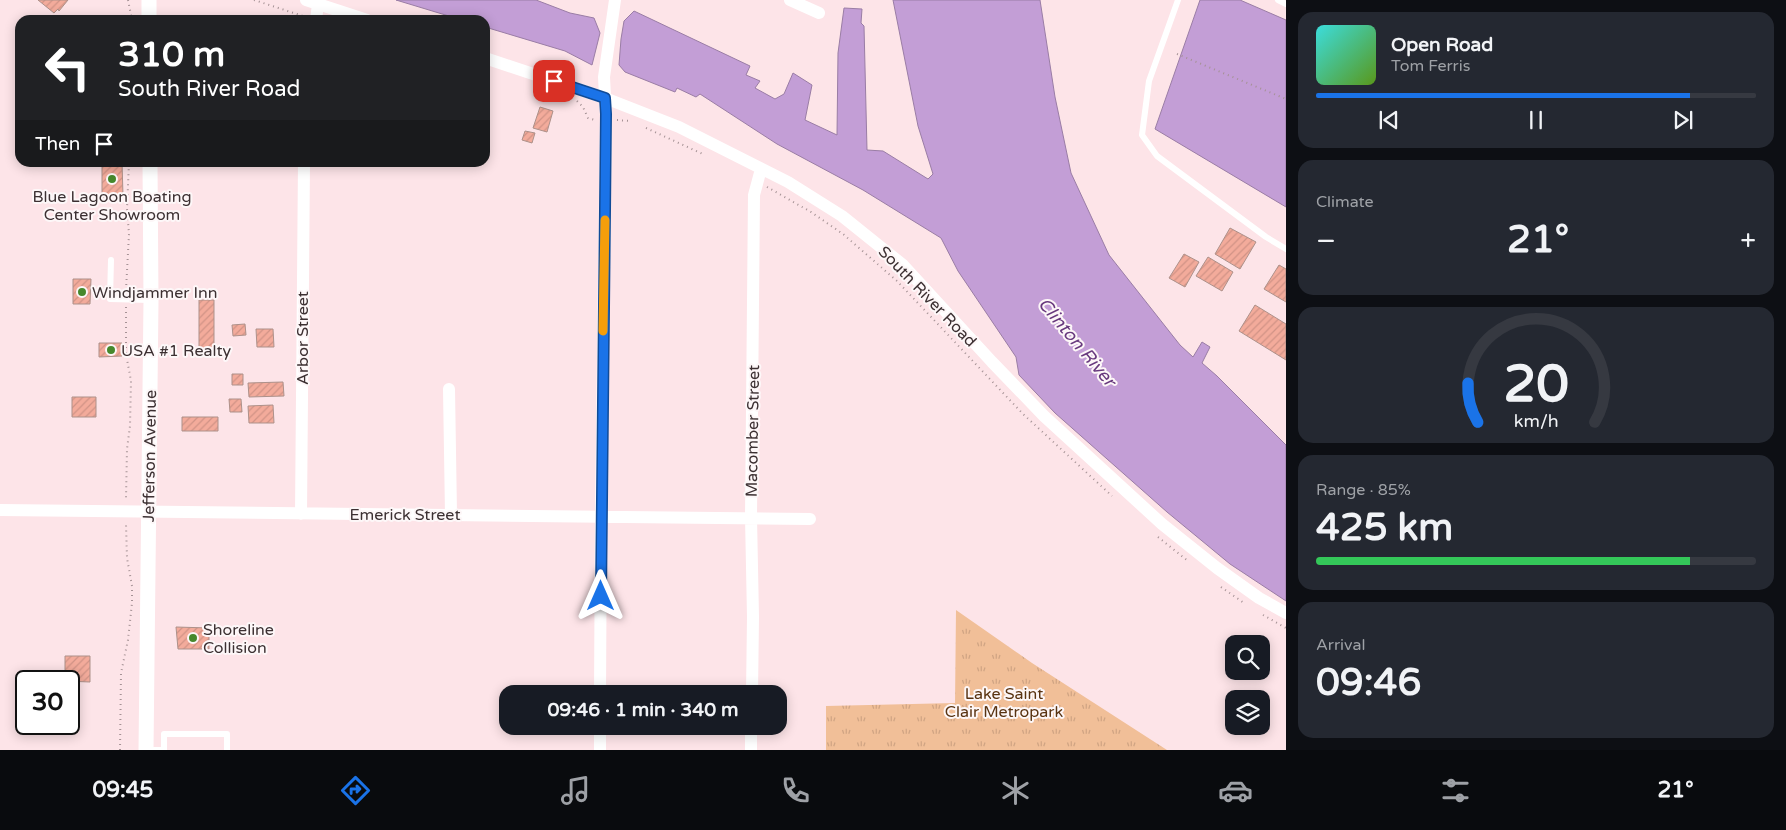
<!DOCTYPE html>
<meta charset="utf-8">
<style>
:root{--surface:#171b24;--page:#242831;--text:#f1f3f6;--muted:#9ea1a6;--line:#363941;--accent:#1a73e8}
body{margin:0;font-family:"Varela Round",sans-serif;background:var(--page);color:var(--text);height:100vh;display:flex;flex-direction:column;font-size:19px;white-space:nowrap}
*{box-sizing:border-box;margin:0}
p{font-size:16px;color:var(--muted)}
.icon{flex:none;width:28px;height:28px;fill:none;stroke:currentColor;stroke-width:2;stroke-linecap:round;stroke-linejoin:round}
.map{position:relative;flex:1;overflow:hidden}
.panel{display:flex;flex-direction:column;gap:12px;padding:12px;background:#0d0f14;width:500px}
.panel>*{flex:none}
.guide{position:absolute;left:15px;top:15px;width:475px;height:152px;border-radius:15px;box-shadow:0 2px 12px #0003;background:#202124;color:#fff;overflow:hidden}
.buttons{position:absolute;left:1225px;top:635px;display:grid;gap:10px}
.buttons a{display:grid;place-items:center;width:45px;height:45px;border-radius:10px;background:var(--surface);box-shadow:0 2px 12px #0003;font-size:25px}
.speed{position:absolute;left:15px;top:670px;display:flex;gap:10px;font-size:25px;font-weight:700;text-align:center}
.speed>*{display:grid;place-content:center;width:65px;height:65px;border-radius:50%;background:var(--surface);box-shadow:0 2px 12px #0003;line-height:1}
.speed .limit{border:2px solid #111;border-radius:8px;background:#fff;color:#111}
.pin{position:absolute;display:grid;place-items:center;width:42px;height:42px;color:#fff;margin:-21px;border-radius:10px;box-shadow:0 2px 8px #0006}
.me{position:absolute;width:55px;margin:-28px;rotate:0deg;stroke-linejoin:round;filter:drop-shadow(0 0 4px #0008)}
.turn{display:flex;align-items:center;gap:18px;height:105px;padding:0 20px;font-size:22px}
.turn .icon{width:65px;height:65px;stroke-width:2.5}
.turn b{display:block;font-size:35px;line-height:42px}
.then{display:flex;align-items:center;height:48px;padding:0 20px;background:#0003;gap:10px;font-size:19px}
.big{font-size:38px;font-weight:800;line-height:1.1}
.panel .card{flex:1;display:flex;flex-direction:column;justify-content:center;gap:8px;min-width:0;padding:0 18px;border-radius:15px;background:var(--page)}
.panel .dial{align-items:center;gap:0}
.dial svg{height:130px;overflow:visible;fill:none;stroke:var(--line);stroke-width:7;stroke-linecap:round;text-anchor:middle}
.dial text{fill:var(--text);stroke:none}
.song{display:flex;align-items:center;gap:15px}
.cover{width:60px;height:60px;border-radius:8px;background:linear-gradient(135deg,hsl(180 70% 55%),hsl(90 70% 35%))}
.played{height:5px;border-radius:2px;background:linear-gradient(90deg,var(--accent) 85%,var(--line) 85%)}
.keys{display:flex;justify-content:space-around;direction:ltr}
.heat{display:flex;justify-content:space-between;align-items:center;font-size:28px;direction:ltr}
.charge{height:8px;border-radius:4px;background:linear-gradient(90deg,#34c759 85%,var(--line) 0)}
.trip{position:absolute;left:499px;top:685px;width:288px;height:50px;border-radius:15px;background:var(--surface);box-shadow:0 2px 12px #0003;font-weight:800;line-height:50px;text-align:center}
.dock{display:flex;height:80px;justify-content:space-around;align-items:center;background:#090b0e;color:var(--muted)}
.dock .icon{width:35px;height:35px}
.dock .selected{color:var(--accent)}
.dock b{font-size:22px;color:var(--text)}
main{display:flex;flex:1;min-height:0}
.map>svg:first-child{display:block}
.park{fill:url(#park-tufts)}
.water{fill:#c39ed6;stroke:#9a7da5}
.building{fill:url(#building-hatch);stroke:#ad918a}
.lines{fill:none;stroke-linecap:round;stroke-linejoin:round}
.path{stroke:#a59295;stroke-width:2;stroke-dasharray:1 4;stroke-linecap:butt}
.service{stroke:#fff;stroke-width:6}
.minor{stroke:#fff;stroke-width:12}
.tertiary{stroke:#fff;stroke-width:15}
.route-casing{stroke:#114b97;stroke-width:12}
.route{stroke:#1a73e8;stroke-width:9}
.slow{stroke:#f59e0b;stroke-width:9}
.poi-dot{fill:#46882c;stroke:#fdf7f8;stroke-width:2}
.labels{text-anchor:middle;stroke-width:4;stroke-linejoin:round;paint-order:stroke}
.poi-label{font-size:16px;fill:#3c3032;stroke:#fdf7f8;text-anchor:start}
.street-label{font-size:16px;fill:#3c3032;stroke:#fdf7f8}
.park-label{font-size:16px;fill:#593311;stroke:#fdf7f8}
.water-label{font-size:18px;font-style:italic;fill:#68397e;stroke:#fdf7f8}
</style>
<main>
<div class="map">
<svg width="1286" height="750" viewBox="0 0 1286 750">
<defs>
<pattern id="park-tufts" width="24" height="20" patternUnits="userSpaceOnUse" patternTransform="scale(1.25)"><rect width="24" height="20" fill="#f1bf98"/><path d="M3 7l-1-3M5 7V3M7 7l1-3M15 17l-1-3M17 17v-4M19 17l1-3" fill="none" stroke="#d0a483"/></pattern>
<pattern id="building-hatch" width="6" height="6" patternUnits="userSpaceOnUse" patternTransform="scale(1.25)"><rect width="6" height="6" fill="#f3ab9b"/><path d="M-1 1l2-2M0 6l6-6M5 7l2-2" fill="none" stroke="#d19386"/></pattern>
</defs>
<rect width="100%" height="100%" fill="#fde4e8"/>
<path class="park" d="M 956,610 L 1032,663 L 1167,750 L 826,750 L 826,706 L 955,703 Z"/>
<path class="water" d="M 396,0 L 536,0 L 570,13 L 594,18 L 600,33 L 592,65 L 565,51 L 485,27 L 485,20 L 462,20 Z
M 893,0 L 1040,0 L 1055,97 L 1071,173 L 1109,255 L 1180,345 L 1193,357 L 1202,342 L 1210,347 L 1202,363 L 1217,376 L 1286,445 L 1286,601 L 1230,564 L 1167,512 L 1055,413 L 1019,375 L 1016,357 L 958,271 L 941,238 L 863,190 L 777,144 L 700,94 L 696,97 L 677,88 L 675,92 L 625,72 L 619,65 L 621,39 L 624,21 L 634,11 L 750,66 L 746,75 L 760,81 L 755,88 L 775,99 L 784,94 L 793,73 L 812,85 L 805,120 L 837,135 L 838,53 L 844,8 L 862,9 L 861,23 L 864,26 L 867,150 L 883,151 L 928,179 L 933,174 L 918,126 Z
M 1200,0 L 1240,0 L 1286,20 L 1286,207 L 1155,129 Z"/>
<path class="building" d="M 38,0 L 68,0 L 59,11 L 58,9 L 54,13 Z
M 540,107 L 553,111 L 547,132 L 533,128 Z
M 525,131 L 535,133 L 532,143 L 522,140 Z
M 102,162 L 122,162 L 123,196 L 102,197 Z
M 1230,228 L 1256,242 L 1240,269 L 1215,254 Z
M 1184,254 L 1199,262 L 1185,287 L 1169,278 Z
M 1208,257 L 1233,272 L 1222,291 L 1196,276 Z
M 1279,265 L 1286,269 L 1286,302 L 1264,289 Z
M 73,279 L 91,279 L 90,304 L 73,304 Z
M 199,300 L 214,300 L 214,349 L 199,349 Z
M 1255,305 L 1286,324 L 1286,360 L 1239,331 Z
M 245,324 L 246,335 L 233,336 L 232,325 Z
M 256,329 L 273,329 L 274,347 L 257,347 Z
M 99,343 L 122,343 L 122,356 L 99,357 Z
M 232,374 L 243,374 L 243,385 L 232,385 Z
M 283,382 L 284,396 L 249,397 L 248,383 Z
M 72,397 L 96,397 L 96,417 L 72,417 Z
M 229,399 L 241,399 L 242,412 L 230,412 Z
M 273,405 L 274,423 L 249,423 L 248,406 Z
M 182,417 L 218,417 L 218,431 L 182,431 Z
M 176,627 L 209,628 L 209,649 L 178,649 Z
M 65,656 L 90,656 L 90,682 L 65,681 Z"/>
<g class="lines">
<path class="path" d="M 128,0 L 132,20
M 254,0 L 306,17
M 1177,54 L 1286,99
M 577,101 L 583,107 L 588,118 L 595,120
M 617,120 L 630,121
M 646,128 L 705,155
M 767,187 L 811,212 L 843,234 L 897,281 L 1023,414 L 1112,496
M 126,290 L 129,234 L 127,209 L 129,162
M 126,307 L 126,354 L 131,381 L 130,426 L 127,449 L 126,499
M 1158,537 L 1188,561
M 1221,587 L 1244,603
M 1263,615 L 1286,628
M 120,750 L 121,673 L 128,640 L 132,603 L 132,586 L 127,558 L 126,524"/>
<path class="service" d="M 1178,0 L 1149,81 L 1142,135 L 1157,156 L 1266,237 L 1286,249
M 1278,0 L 1286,4
M 111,260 L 110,299 L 151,300
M 146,750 L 164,750 L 164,734 L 227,734 L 227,750"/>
<path class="minor" d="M 306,0 L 367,20
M 790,0 L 819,13
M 316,20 L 318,4
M 485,58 L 605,98 L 679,127 L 788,182 L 842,216 L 903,265 L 992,362 L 1044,416 L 1162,524 L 1217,568 L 1259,598 L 1286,613
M 449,389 L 451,514
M 0,510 L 810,519
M 301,514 L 304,162
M 600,694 L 601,517 L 606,115 L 604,77 L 615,0
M 752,694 L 753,617 L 751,517 L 754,195 L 761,169
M 600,750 L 600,726
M 751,750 L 751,726"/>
<path class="tertiary" d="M 149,0 L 149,20
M 146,750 L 151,300 L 150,162"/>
</g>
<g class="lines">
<defs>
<path id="route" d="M 554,81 L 605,98 L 606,114 L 601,596"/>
</defs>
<use href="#route" class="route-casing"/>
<use href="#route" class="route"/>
<path class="slow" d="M 603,331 L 605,220"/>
</g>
<g class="poi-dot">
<circle cx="112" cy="179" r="5"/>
<circle cx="82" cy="292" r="5"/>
<circle cx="111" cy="350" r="5"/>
<circle cx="193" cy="638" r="5"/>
</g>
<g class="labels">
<g class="poi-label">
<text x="112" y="202" text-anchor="middle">Blue Lagoon Boating<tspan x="112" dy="18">Center Showroom</tspan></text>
<text x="92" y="298">Windjammer Inn</text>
<text x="121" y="356">USA #1 Realty</text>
<text x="203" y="635">Shoreline<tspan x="203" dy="18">Collision</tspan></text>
</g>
<g class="street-label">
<text transform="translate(928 296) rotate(46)" y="6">South River Road</text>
<text transform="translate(302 338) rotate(-90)" y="6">Arbor Street</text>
<text transform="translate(752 431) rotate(-89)" y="6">Macomber Street</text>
<text transform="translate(149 456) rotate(-89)" y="6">Jefferson Avenue</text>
<text x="405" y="520">Emerick Street</text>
</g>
<g class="park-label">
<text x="1004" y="699">Lake Saint<tspan x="1004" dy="18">Clair Metropark</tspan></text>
</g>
<g class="water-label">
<text transform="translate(1077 342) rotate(50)" y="6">Clinton River</text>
</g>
</g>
</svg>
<div class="buttons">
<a><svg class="icon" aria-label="search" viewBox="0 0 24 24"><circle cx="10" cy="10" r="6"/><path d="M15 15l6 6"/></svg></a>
<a><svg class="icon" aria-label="layers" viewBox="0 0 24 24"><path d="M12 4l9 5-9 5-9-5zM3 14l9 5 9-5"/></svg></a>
</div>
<div class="speed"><div class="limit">30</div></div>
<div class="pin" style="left:554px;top:81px;background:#d93025"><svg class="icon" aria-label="arrive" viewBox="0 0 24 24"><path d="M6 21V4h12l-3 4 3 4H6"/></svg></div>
<svg class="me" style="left:601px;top:596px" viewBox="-20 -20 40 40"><path d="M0-17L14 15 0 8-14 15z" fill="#1a73e8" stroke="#fff" stroke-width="4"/></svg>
<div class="trip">09:46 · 1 min · 340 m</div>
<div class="guide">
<div class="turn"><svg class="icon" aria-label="left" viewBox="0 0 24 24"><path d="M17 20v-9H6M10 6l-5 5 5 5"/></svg><div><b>310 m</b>South River Road</div></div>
<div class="then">Then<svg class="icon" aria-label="arrive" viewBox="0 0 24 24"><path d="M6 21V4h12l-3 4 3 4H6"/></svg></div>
</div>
</div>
<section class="panel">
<div class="card">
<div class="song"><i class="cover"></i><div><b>Open Road</b><p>Tom Ferris</p></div></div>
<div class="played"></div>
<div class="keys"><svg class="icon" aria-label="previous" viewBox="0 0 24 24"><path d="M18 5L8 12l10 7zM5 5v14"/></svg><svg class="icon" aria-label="pause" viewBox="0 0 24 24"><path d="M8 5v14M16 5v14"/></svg><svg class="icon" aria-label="next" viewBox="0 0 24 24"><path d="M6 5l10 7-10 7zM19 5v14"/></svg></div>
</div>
<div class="card"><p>Climate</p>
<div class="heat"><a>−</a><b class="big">21°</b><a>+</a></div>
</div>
<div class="card dial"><svg viewBox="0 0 100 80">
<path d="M14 69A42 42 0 1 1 86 69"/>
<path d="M14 69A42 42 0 0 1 8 45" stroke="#1a73e8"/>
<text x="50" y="56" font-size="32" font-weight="700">20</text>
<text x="50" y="72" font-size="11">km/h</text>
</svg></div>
<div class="card"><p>Range · 85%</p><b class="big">425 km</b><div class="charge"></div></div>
<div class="card"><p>Arrival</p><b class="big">09:46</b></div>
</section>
</main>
<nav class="dock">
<b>09:45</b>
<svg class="icon selected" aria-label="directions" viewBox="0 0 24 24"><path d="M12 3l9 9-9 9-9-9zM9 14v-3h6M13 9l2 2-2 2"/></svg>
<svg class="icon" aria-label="music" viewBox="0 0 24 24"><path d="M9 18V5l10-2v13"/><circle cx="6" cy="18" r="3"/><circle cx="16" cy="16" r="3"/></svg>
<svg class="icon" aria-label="phone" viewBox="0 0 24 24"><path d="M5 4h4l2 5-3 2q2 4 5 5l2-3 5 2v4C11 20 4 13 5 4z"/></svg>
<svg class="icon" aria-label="climate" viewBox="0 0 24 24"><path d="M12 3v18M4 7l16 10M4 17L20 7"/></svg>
<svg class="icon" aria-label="car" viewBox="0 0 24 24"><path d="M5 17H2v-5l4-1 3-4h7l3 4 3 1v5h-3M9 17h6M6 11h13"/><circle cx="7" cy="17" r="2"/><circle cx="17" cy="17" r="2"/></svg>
<svg class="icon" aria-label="filters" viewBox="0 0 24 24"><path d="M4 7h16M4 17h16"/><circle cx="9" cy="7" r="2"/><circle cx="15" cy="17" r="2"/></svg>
<b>21°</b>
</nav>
